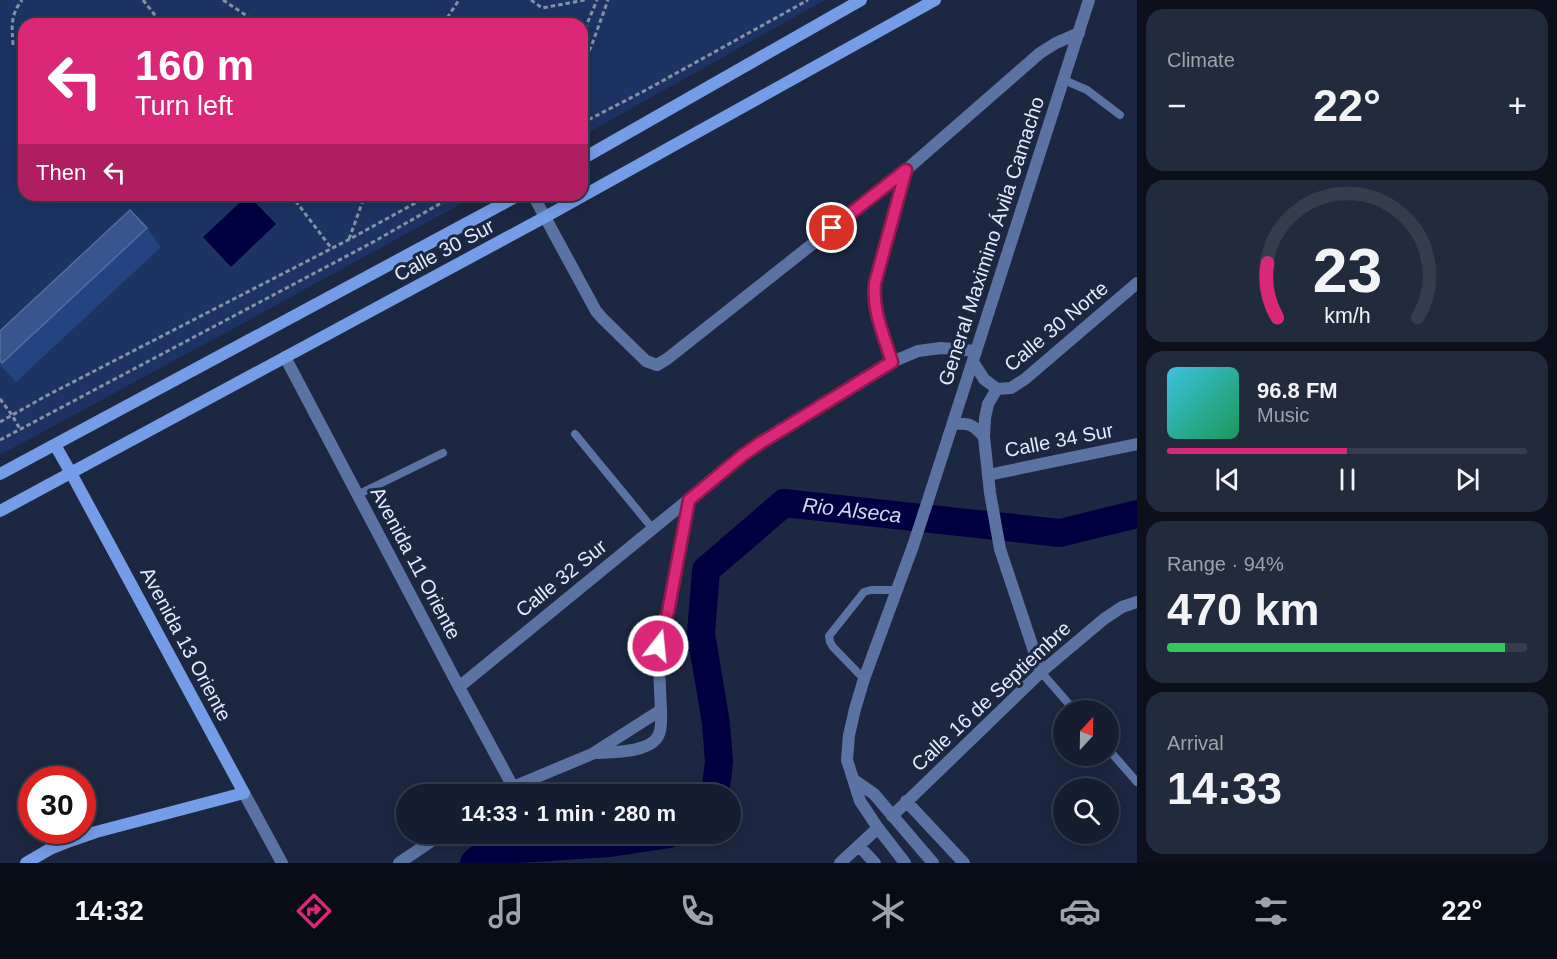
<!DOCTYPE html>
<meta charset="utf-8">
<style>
:root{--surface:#151e31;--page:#222b3d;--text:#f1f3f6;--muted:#9da2ab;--line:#343c4d;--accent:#db2777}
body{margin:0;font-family:Arial,sans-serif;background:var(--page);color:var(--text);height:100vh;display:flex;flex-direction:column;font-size:22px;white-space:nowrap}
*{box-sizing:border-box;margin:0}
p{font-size:20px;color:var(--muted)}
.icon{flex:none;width:33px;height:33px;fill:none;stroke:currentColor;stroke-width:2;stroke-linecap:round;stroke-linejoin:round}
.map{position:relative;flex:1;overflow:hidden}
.drawer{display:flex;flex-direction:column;gap:9px;padding:9px;background:#0c101b;width:420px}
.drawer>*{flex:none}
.banner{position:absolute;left:18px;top:18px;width:570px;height:183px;border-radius:18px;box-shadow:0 3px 15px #0003,0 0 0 2px var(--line);background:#db2777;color:#fff;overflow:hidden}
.needle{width:39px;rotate:22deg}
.tools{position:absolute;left:1053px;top:700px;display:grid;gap:12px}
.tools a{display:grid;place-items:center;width:66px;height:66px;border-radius:50%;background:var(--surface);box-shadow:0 3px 15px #0003,0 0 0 2px var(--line);font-size:30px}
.speed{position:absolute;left:18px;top:766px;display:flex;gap:12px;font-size:30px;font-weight:700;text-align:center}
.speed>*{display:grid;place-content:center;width:78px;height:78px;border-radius:50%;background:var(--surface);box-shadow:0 3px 15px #0003,0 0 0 2px var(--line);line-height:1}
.speed .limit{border:9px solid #d22;background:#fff;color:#111}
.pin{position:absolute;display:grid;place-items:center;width:51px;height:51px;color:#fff;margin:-26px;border:3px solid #fff;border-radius:50%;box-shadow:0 2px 6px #0007}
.me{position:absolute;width:66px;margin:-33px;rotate:16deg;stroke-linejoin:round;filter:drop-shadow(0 0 4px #0008)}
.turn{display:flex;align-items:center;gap:21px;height:126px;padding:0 18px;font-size:27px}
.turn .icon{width:78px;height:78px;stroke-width:2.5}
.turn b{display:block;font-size:42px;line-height:51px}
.then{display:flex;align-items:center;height:57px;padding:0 18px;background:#0003;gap:12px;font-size:22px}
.big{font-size:45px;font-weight:700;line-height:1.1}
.drawer .tile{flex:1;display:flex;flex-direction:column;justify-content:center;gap:9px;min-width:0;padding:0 21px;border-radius:18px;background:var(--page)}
.drawer .dial{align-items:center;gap:0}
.dial svg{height:156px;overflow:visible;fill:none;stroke:var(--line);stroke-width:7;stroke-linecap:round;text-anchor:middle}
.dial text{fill:var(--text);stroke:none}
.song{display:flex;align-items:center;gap:18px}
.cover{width:72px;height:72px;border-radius:9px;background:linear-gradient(135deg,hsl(190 70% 55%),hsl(150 70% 35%))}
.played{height:6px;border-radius:3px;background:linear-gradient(90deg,var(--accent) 50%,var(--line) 50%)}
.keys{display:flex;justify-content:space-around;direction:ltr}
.heat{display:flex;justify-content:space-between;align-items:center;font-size:33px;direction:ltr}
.charge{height:9px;border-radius:4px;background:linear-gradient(90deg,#34c759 94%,var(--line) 0)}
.trip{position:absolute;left:396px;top:784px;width:345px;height:60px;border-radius:30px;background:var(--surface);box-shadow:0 3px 15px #0003,0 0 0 2px var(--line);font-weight:700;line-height:60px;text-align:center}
.menu{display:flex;height:96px;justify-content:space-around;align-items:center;background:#080c14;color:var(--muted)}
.menu .icon{width:42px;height:42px}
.menu .selected{color:var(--accent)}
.menu b{font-size:27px;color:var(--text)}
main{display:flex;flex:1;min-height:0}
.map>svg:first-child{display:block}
.green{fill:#1c3363}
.water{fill:#000041}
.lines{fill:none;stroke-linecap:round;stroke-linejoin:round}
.river{stroke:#000041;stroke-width:28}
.path{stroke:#8791a6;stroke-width:3;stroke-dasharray:4.5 3;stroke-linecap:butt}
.service{stroke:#5a73a3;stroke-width:8}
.minor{stroke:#5a73a3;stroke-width:12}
.tertiary{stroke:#5a73a3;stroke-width:12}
.secondary{stroke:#759ce9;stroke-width:12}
.wall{fill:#254281}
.building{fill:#3a548e;stroke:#546ca0;stroke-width:1.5}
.route-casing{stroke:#8e194d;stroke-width:15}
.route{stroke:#db2777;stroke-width:10}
.labels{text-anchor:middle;stroke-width:6;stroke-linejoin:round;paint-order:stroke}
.street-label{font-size:20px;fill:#e2ebfc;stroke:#1c2841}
.water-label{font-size:21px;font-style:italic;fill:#ced9ed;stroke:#1c2841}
</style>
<main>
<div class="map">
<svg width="1137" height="863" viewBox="0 0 1137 863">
<rect width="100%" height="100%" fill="#1c2841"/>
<path class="green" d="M 0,0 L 825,0 L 582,136 L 582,24 L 24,24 L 24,195 L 477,195 L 251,319 L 0,455 Z"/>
<path class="water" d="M 248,195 L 276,224 L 231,267 L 203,237 Z"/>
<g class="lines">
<g class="river">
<path id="s1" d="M 715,795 L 719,762 L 716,723 L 701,634 L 706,570 L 784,503 L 1060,533 L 1137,514"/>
<path d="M 474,863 L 487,851 L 610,843 L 669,834"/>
</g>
<path class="path" d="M 143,0 L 162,24
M 223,0 L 259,24
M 531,0 L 542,8 L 585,0
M 443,24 L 459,0
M 582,36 L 597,0
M 13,45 C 12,26 10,16 22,0
M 582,64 L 591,47 L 608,0
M 582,123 L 646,90 L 808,0
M 291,195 L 332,249
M 349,239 L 365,195
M 0,399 L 12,415 L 20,429
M 0,422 L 44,397 L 348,240 L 430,195
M 0,440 L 375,241 L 455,195"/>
<path class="service" d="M 1064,80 L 1087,90 L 1120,115
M 575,434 L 653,529
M 357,495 L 443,453
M 1041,672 L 1075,711
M 864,679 L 833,647 L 830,642 L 829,636 L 864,592 L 871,590 L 897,590
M 1108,749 L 1137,782"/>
<path class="minor" d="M 533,195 L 596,311 L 603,319 L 646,361 L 657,365 L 667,359 L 906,170 L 1040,53 L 1056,43 L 1079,33
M 285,357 L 459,687 L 513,787
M 892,362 C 884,336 872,310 875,283 L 906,170
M 973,362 L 984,379 L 997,389 L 1011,388 L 1025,379 L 1137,283
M 997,389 L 988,404 L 985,418 L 984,437 L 990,493 L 1000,549 L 1041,672
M 953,424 C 969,423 973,424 984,437
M 988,475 L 1137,444
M 459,687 L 743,455 L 762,442 L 892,362 L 918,351 L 941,348 L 976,351
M 596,753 C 613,752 652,753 659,734 C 662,727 661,717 661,710
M 244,793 L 282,863
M 501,795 L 513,787 L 592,754 L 661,710 L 658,646 L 660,634 L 668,612 L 689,499
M 906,801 L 964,863
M 892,816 L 1041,672 L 1104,619 L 1122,607 L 1137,602
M 859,846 L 875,863
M 399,863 L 442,834
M 840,863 L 878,828"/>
<path class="tertiary" d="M 854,780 L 874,794 L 933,863
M 905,863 L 878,828 L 860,801 L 847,760 L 849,735 L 855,709 L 864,679 L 913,546 L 930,494 L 1089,0"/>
<path class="secondary" d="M 582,159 L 861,0
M 0,474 L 519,195
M 0,511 L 545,217 L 935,0
M 26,863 L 50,849 L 70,841 L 96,832 L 244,793 L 71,473 L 55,445"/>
</g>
<path class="wall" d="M 147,228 L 161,247 L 16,382 L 0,365 L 0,331 Z"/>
<path class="building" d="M 130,210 L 147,228 L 2,363 L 0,360 L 0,331 Z"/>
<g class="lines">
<defs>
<path id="route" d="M 658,646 L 660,634 L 668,612 L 689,500 L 743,455 L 762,442 L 892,362 C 884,336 872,310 875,283 L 906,170 L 832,228"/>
</defs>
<use href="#route" class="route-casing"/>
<use href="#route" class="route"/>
</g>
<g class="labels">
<g class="street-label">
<text transform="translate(991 241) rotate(-72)" y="7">General Maximino Ávila Camacho</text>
<text transform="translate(444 250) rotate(-28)" y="7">Calle 30 Sur</text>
<text transform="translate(1056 326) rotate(-40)" y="7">Calle 30 Norte</text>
<text transform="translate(1059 440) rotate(-11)" y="7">Calle 34 Sur</text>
<text transform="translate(416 563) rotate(62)" y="7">Avenida 11 Oriente</text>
<text transform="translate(561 578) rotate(-39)" y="7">Calle 32 Sur</text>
<text transform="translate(186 644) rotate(62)" y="7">Avenida 13 Oriente</text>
<text transform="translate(991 696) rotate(-43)" y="7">Calle 16 de Septiembre</text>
</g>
<g class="water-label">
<text dy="7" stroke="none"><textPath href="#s1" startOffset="398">Rio Alseca</textPath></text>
</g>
</g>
</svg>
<div class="tools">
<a><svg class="needle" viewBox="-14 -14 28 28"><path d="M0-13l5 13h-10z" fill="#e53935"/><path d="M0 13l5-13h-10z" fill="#9da2ab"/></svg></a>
<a><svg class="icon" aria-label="search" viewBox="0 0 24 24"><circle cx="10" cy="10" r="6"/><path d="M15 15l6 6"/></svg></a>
</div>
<div class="speed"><div class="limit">30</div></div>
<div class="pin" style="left:832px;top:228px;background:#d93025"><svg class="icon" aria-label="arrive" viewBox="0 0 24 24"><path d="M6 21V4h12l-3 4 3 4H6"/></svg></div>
<svg class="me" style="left:658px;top:646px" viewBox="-20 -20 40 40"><circle r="17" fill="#db2777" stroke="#fff" stroke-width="3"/><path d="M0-11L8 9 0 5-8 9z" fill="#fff"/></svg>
<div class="trip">14:33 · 1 min · 280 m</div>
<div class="banner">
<div class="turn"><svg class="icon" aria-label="left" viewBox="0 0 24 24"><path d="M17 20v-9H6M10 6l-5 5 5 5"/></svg><div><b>160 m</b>Turn left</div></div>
<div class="then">Then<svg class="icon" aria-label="left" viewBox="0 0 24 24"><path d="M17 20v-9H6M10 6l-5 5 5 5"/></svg></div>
</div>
</div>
<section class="drawer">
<div class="tile"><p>Climate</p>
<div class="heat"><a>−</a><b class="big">22°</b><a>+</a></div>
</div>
<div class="tile dial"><svg viewBox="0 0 100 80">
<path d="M14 69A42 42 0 1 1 86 69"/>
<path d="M14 69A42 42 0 0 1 9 41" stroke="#db2777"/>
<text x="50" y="56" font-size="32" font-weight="700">23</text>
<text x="50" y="72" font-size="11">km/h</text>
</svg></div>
<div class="tile">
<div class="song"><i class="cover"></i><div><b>96.8 FM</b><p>Music</p></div></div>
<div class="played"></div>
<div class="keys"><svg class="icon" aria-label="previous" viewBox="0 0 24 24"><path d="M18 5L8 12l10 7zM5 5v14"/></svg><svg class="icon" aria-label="pause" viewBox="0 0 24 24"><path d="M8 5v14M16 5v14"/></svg><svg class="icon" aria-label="next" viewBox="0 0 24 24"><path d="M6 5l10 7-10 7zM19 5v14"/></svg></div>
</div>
<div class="tile"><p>Range · 94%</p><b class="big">470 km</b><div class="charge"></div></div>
<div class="tile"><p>Arrival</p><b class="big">14:33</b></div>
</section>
</main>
<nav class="menu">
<b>14:32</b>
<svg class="icon selected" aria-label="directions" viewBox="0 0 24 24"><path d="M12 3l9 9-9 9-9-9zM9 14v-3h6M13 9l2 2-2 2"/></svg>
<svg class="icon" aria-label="music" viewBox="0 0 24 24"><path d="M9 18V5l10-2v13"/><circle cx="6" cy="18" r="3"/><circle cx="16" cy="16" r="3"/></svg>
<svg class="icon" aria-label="phone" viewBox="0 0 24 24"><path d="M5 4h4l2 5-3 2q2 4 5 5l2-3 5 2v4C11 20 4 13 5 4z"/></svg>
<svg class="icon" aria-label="climate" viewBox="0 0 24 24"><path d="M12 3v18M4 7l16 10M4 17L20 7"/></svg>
<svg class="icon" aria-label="car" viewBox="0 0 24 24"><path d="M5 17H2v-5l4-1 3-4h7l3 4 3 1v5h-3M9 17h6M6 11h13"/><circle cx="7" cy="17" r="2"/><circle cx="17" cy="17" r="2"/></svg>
<svg class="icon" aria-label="filters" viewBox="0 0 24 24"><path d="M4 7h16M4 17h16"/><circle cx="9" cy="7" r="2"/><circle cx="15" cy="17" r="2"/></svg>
<b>22°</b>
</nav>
